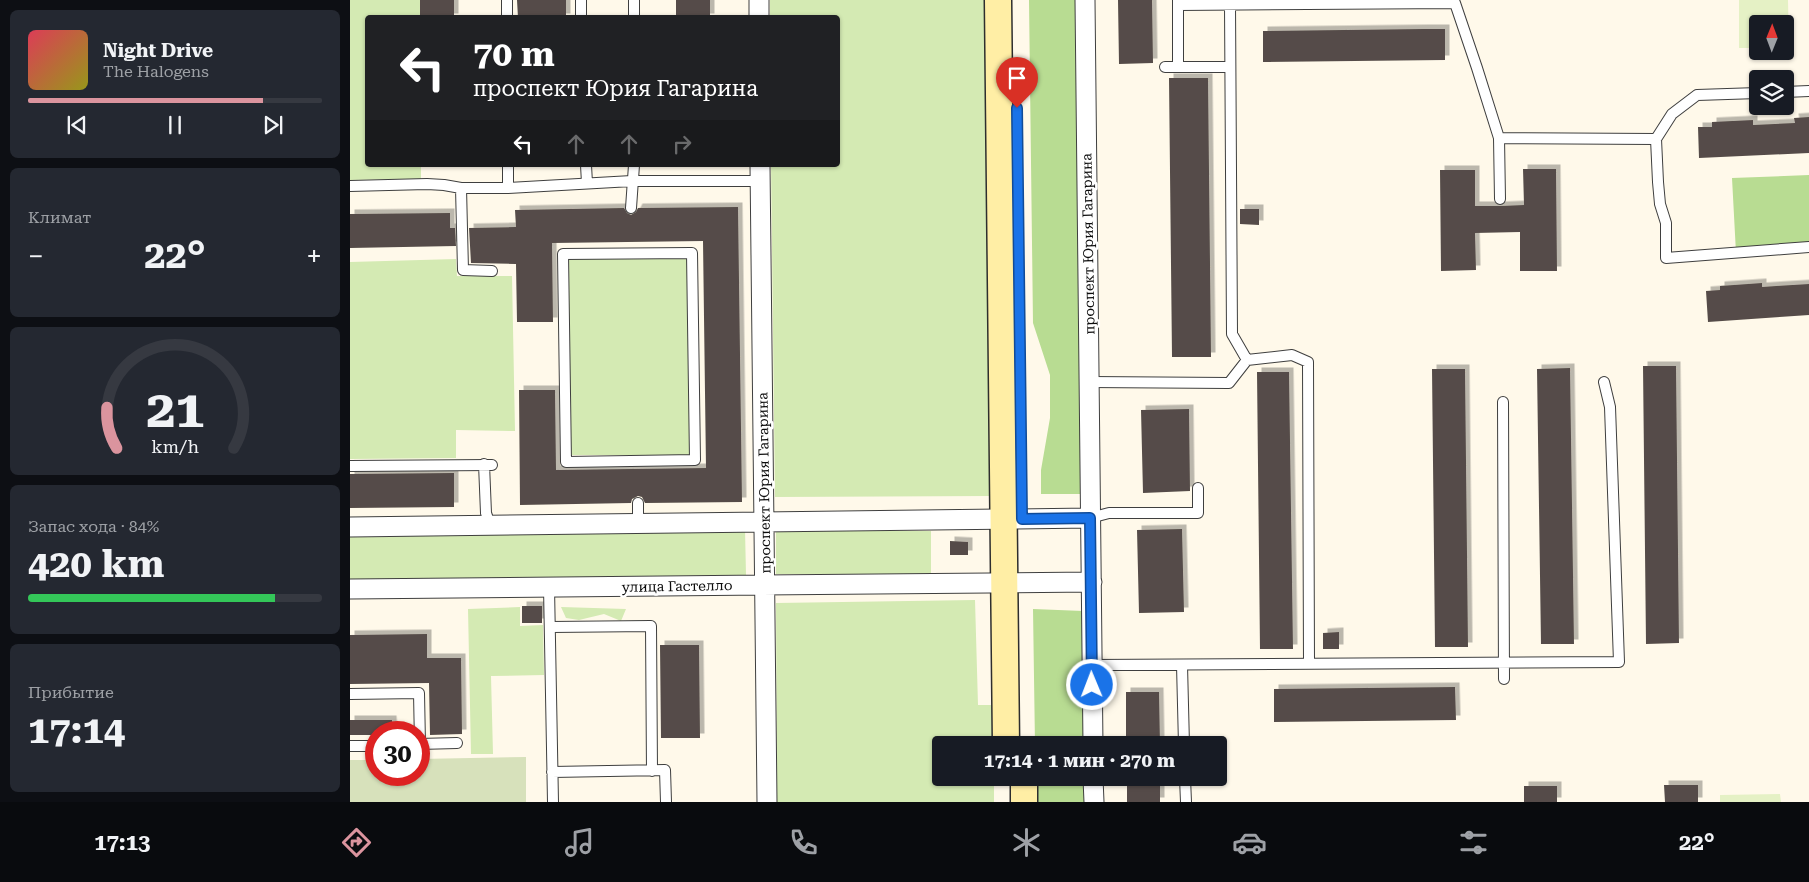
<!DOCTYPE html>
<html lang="ru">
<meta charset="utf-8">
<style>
:root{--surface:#171b24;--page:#242831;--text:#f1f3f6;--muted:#9ea1a6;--line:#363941;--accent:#db949e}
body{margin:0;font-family:"Roboto Serif",serif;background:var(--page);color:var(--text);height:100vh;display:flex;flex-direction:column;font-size:19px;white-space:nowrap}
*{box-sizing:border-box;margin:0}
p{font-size:16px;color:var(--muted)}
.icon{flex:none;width:28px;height:28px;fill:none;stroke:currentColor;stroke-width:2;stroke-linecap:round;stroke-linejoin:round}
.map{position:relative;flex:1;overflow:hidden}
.panel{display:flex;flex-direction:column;gap:10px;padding:10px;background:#0d0f14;width:350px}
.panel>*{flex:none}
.hud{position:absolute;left:15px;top:15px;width:475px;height:152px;border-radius:5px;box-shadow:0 1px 4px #0004;background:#202124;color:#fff;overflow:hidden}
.needle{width:32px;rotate:1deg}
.fabs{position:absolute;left:1399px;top:15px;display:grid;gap:10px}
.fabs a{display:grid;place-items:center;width:45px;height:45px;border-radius:5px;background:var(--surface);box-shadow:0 1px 4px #0004;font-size:25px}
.speed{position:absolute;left:15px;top:721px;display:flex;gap:10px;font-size:25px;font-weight:700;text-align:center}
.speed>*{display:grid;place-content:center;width:65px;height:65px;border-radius:50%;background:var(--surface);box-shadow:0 1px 4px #0004;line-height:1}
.speed .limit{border:8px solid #d22;background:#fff;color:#111}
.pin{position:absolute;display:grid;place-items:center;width:42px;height:42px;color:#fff;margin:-51px -21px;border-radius:50% 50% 50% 0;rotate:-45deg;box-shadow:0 0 5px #0007}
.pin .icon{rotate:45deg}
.me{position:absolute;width:55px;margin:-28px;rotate:359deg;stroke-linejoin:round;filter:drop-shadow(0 0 4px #0008)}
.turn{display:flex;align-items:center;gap:18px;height:105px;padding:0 25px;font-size:22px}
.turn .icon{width:65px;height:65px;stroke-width:2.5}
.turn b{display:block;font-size:35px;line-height:42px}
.lanes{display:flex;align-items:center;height:48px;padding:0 25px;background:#0003;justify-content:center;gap:25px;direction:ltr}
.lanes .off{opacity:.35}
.big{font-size:38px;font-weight:700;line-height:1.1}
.panel .card{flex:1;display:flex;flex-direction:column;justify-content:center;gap:8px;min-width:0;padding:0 18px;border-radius:8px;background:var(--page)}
.panel .dial{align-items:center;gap:0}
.dial svg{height:130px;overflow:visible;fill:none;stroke:var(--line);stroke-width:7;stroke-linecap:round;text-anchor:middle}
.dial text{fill:var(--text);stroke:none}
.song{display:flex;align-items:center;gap:15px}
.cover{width:60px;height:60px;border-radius:8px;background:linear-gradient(135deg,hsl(350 70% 55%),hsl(60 70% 35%))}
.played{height:5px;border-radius:2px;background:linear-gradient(90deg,var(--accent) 80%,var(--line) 80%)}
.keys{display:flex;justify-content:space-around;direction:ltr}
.heat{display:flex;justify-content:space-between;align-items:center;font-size:28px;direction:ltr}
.charge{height:8px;border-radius:4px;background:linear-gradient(90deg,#34c759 84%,var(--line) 0)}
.trip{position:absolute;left:582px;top:736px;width:295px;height:50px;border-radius:5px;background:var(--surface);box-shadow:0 1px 4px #0004;font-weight:700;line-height:50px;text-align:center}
.tab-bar{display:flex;height:80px;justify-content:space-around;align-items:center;background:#090b0e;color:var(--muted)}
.tab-bar .icon{width:35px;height:35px}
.tab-bar .current{color:var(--accent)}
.tab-bar b{font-size:22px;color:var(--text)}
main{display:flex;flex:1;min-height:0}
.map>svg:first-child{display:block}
.green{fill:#d4eab3}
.forest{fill:#b8dc92}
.cemetery{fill:#d7e1bb}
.pitch{fill:#e5f1c5}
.building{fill:#554c48;filter:url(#shadow)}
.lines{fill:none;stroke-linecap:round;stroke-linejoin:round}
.lane-casing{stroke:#3f3f3f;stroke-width:12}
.street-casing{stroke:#3f3f3f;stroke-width:21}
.secondary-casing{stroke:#2e2e2e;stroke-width:29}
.lane{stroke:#fff;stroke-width:10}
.street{stroke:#fff;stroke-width:19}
.secondary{stroke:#ffeea5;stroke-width:26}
.route-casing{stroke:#114b97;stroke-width:12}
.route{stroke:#1a73e8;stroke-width:9}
.labels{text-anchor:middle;stroke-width:5;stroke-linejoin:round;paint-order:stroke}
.street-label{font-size:14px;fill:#0c0c0c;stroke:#fff}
</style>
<main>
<section class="panel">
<div class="card">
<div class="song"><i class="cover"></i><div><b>Night Drive</b><p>The Halogens</p></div></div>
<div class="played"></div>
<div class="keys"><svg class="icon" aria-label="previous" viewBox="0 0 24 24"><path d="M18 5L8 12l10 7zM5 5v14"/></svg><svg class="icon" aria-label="pause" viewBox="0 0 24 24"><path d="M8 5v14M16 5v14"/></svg><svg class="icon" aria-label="next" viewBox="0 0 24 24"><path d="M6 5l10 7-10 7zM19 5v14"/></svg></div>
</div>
<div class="card"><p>Климат</p>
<div class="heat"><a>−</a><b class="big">22°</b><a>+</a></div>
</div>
<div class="card dial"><svg viewBox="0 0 100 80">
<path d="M14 69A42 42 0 1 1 86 69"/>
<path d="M14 69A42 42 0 0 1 8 44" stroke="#db949e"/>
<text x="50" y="56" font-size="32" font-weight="700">21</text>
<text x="50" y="72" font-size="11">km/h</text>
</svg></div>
<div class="card"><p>Запас хода · 84%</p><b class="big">420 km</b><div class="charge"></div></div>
<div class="card"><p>Прибытие</p><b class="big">17:14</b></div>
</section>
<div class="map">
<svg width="1459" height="802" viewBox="0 0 1459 802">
<defs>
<filter id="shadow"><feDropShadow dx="4.5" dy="-4.5" stdDeviation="0" flood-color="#0004"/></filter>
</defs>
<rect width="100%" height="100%" fill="#fff9ea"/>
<path class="green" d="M 0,0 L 70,0 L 70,17 L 18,18 L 18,165 L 71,165 L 71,179 L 0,180 Z
M 420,0 L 638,0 L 640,496 L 425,497 L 421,165 L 488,165 L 488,18 L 420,17 Z
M 338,257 L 340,455 L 220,455 L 217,259 Z
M 106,259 L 107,276 L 162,276 L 165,431 L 106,430 L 106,458 L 0,459 L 0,262 Z
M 395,529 L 396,575 L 0,580 L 0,535 Z
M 426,531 L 581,531 L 581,574 L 426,574 Z
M 625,600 L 628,705 L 644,705 L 644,745 L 591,745 L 591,778 L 644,778 L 644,802 L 427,802 L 426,603 Z
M 170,607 L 170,626 L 193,625 L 194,675 L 141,676 L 143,754 L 121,754 L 118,609 Z
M 211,607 L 276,609 L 271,621 L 254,614 L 229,620 L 216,618 Z"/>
<path class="forest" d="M 679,0 L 725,0 L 731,494 L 691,494 L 691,470 L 700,418 L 700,375 L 683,323 Z
M 1459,175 L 1459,248 L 1386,253 L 1382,178 Z
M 683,609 L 733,611 L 734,745 L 685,745 Z
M 685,778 L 734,778 L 734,802 L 686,802 Z"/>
<path class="cemetery" d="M 176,757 L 176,802 L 0,802 L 0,760 L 26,760 L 26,775 L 69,775 L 69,759 Z"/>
<path class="pitch" d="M 1389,0 L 1438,0 L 1439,47 L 1435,47 L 1435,24 L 1408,24 L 1407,48 L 1389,48 Z
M 1430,794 L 1431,802 L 1370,802 L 1370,795 Z"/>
<path class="building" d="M 70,0 L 104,0 L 104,18 L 70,18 Z
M 167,0 L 216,0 L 216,18 L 168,18 Z
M 326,0 L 360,0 L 360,18 L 326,18 Z
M 768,0 L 802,0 L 803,63 L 769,64 Z
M 1074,29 L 1095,29 L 1095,60 L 913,62 L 913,31 Z
M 819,78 L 858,78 L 861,357 L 822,357 Z
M 1459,117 L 1459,153 L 1349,158 L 1348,127 L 1362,127 L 1362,122 L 1403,120 L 1403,125 L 1445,123 L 1444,118 Z
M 1173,169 L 1206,169 L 1207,271 L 1170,271 L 1170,232 L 1125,233 L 1126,270 L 1091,271 L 1090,170 L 1125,170 L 1125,206 L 1151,206 L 1174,205 Z
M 388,207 L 392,502 L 295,503 L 292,497 L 288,496 L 282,499 L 281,503 L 170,505 L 169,390 L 205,390 L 206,470 L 356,468 L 353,241 L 202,243 L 203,322 L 167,322 L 166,264 L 121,263 L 119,228 L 166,227 L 165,210 L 274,208 L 277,213 L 281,215 L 286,212 L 288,208 Z
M 890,209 L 909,209 L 909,225 L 890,224 Z
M 100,213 L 100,228 L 105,228 L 106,246 L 0,248 L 0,214 Z
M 1412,283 L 1412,287 L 1459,284 L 1459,315 L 1358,322 L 1356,291 L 1370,290 L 1370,286 Z
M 1293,366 L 1326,366 L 1329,643 L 1296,644 Z
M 1220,368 L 1224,644 L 1191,644 L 1187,369 Z
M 1082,369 L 1115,369 L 1118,647 L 1085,647 Z
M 907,372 L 939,372 L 943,649 L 910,649 Z
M 839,409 L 840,491 L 793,493 L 791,410 Z
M 104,473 L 104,507 L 0,508 L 0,474 Z
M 832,529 L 834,612 L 789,613 L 787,530 Z
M 600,541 L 618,542 L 618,555 L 600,555 Z
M 172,606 L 192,606 L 192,623 L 172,623 Z
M 989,632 L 989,649 L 973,649 L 973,633 Z
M 77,634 L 77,658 L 111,658 L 112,734 L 80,735 L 79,683 L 0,684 L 0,635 Z
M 310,645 L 349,645 L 350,738 L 311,738 Z
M 1105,687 L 1106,720 L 924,722 L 924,689 Z
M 776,692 L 809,692 L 810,745 L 776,745 Z
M 0,720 L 42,720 L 43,732 L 26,732 L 26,735 L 0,735 Z
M 777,778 L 810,778 L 810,802 L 777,802 Z
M 1314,785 L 1348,785 L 1348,802 L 1315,802 Z
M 1174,786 L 1207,786 L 1207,802 L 1174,802 Z"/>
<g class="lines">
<defs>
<path id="lane" d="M 157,0 L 157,18
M 231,0 L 231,18
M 284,0 L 284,18
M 828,0 L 828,5 L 1105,3 L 1127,68 L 1149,138 L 1306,139 L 1308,182 L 1310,204 L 1316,223 L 1316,258 L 1459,247
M 828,5 L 828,67
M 880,5 L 882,334 L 897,360
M 815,67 L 880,67
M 1435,92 L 1459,91
M 1149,138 L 1150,199
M 1306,139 L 1322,114 L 1347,95 L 1408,93
M 236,165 L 237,183
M 0,186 L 77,184 L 94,185 L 111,188 L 158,188 L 282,181 L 410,181
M 111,188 L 113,270 L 142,271
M 158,188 L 158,165
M 281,208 L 284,165
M 342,253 L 345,460 L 216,462 L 213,254 Z
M 739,382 L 879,383 L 897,360 L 942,355 L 958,362 L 959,664
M 1153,402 L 1154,679
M 134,464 L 136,513 L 140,525
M 0,466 L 142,465
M 740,518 L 759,513 L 848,513 L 848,488
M 288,524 L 288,503
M 199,587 L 203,802
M 201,627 L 301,626 L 302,771
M 742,665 L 1269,662 L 1260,407 L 1254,382
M 832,665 L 834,745
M 0,694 L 69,693 L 70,744
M 69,744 L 107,743
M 0,746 L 26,746
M 202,772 L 315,770 L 316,802
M 835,778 L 836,802"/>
<path id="street" d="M 409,0 L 409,18
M 735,0 L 743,745
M 410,165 L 417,802
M 0,527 L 740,518
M 0,589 L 742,582
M 743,778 L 744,802"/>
<path id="secondary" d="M 648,0 L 656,745
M 674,778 L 674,802"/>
</defs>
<use href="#lane" class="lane-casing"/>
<use href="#street" class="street-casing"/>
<use href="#secondary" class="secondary-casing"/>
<use href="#lane" class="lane"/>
<use href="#street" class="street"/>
<use href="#secondary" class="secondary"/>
</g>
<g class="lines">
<defs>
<path id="route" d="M 667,108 L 672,519 L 740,518 L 742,685"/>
</defs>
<use href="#route" class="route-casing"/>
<use href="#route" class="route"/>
</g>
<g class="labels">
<g class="street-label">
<text transform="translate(738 244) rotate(-91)" y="5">проспект Юрия Гагарина</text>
<text transform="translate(414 483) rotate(-91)" y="5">проспект Юрия Гагарина</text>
<text transform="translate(327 586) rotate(-1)" y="5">улица Гастелло</text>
</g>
</g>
</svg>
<div class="fabs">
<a><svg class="needle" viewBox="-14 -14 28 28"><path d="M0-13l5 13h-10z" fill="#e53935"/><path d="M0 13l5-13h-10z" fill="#9ea1a6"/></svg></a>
<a><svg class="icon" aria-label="layers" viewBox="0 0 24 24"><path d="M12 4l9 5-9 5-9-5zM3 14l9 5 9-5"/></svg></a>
</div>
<div class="speed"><div class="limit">30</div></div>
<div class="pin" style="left:667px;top:108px;background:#d93025"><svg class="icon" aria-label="arrive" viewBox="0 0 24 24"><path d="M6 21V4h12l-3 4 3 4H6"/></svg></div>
<svg class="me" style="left:742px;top:685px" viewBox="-20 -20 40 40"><circle r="17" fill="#1a73e8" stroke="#fff" stroke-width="3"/><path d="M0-11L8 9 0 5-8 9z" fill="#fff"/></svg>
<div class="trip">17:14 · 1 мин · 270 m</div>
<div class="hud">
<div class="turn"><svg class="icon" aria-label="left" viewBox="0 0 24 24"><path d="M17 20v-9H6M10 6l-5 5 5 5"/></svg><div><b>70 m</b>проспект Юрия Гагарина</div></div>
<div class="lanes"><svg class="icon" aria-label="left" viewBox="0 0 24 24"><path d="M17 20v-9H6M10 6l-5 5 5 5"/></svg><svg class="icon off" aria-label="ahead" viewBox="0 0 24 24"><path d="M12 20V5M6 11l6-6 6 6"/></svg><svg class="icon off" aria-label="ahead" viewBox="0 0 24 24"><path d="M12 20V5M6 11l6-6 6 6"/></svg><svg class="icon off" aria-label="right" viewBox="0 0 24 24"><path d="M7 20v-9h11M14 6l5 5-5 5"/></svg></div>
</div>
</div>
</main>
<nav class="tab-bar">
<b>17:13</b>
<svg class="icon current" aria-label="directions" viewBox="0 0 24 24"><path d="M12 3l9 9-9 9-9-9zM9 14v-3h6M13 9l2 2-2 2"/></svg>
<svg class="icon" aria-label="music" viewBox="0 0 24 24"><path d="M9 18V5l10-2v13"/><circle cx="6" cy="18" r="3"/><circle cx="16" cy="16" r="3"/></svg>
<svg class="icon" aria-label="phone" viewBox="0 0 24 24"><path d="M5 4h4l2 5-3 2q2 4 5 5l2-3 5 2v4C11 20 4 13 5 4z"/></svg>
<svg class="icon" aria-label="climate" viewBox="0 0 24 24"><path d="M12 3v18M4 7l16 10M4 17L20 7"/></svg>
<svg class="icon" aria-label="car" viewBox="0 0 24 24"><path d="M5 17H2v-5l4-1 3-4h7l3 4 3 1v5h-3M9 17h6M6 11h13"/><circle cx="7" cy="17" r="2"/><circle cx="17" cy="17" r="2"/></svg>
<svg class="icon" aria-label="filters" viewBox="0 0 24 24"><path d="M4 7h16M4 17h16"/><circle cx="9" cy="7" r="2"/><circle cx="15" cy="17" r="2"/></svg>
<b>22°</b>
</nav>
